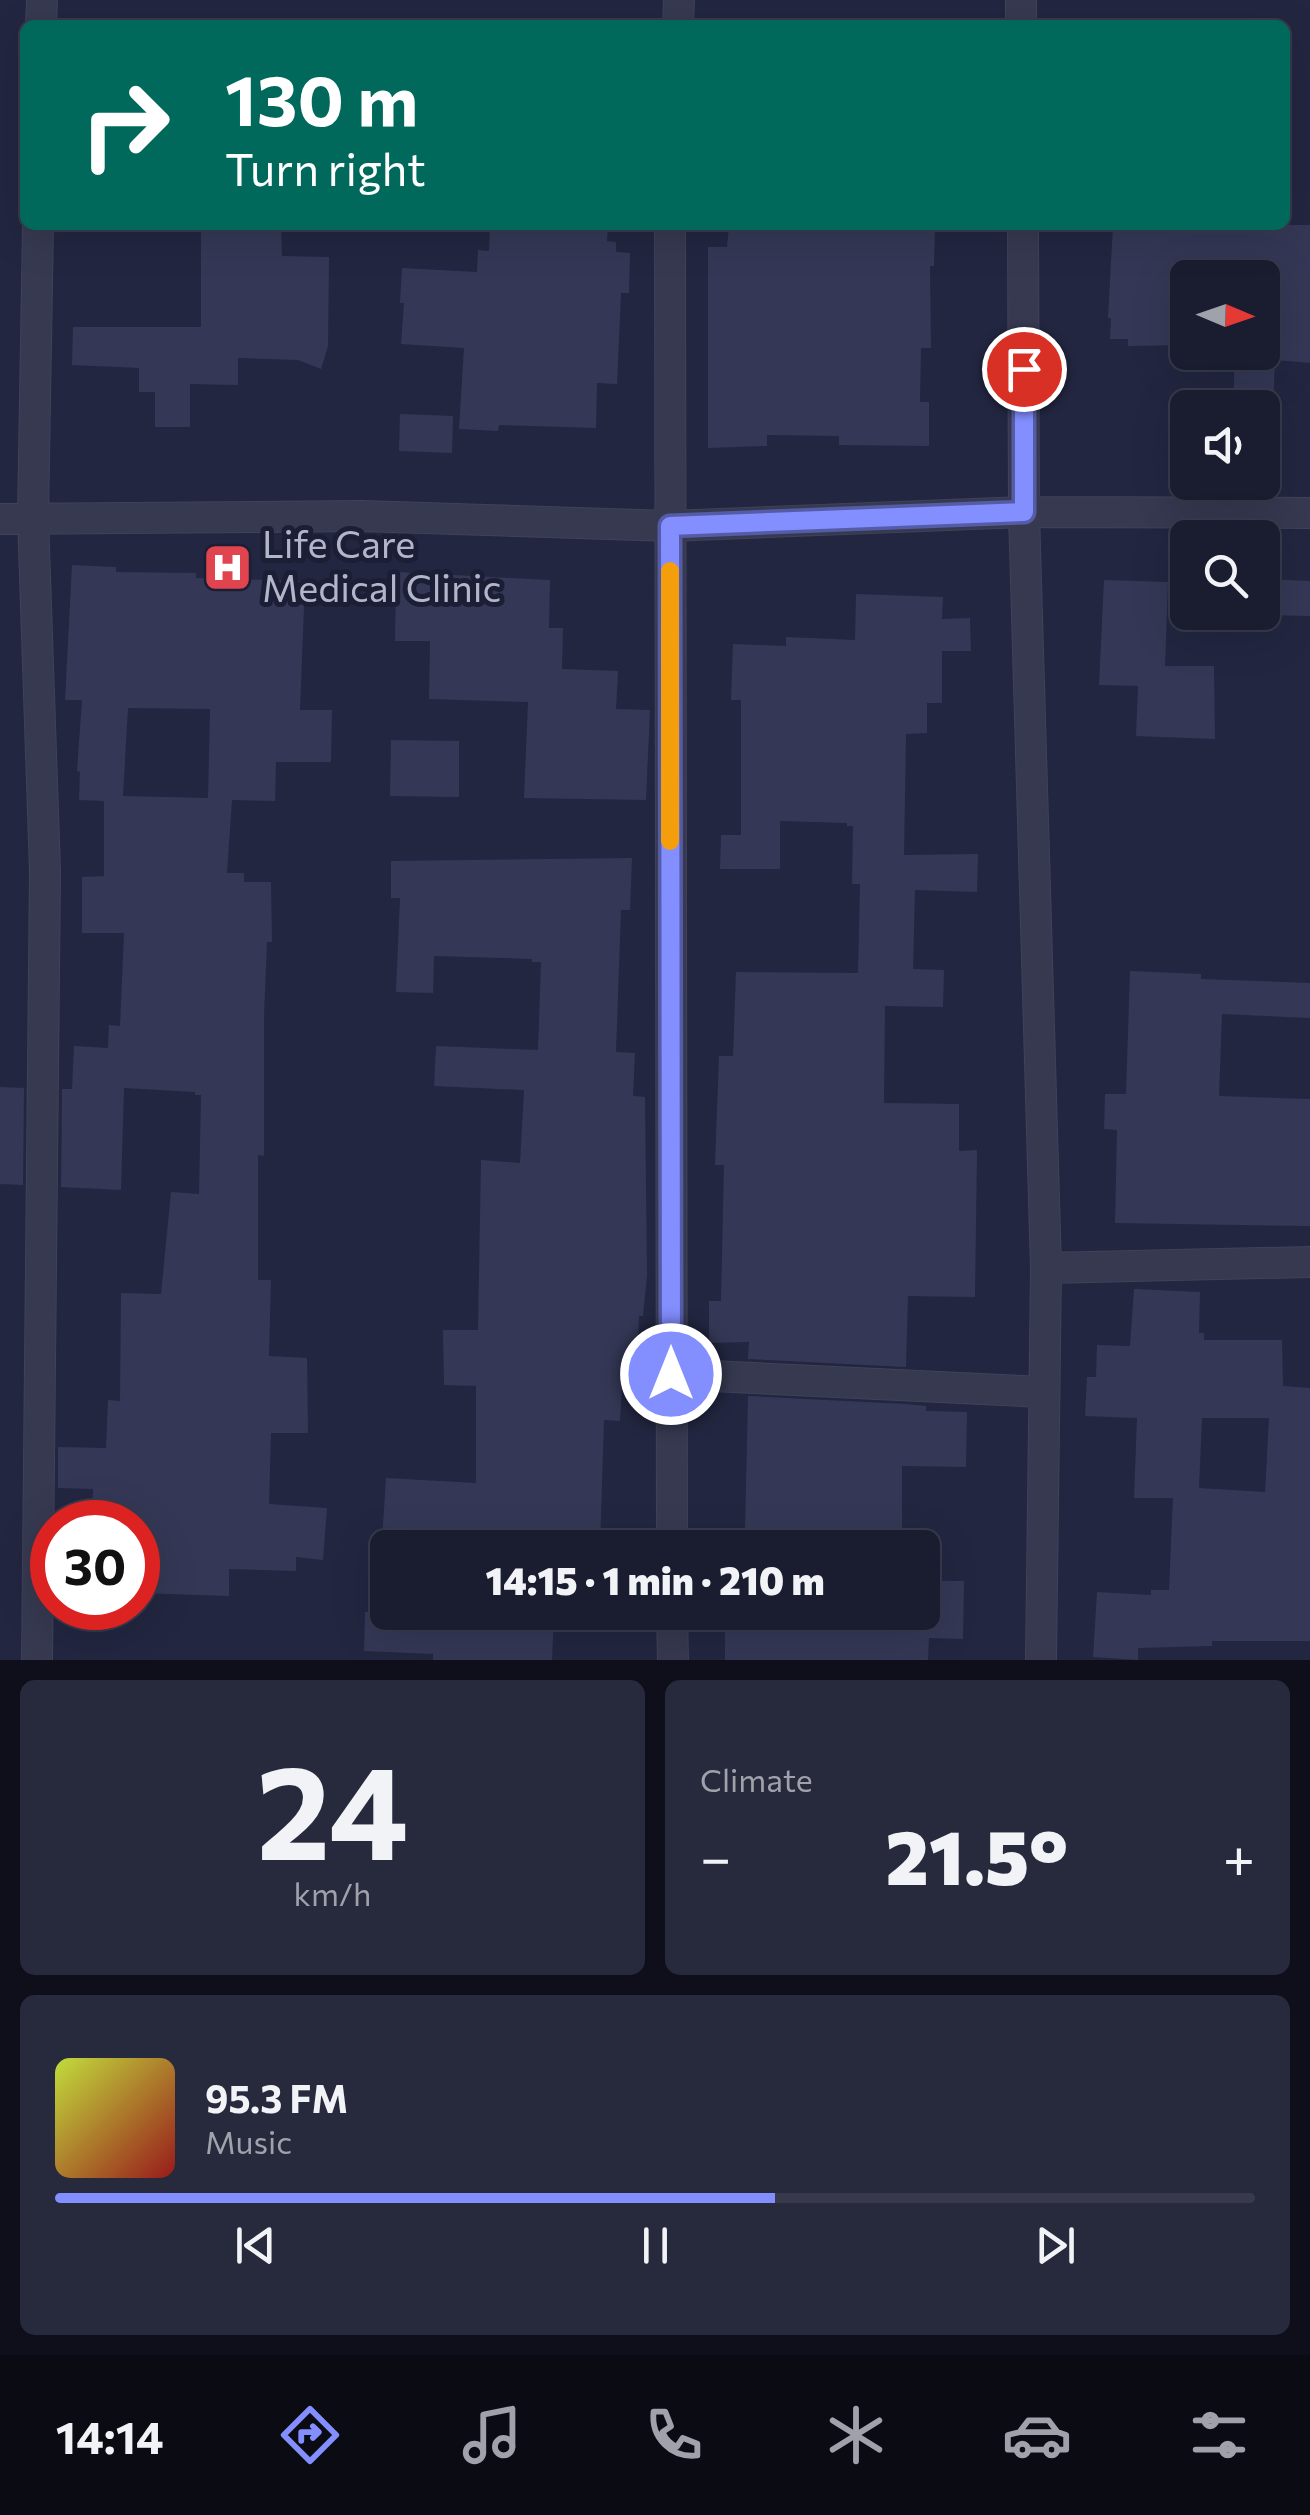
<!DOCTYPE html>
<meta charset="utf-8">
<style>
:root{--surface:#1a1c30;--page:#27293c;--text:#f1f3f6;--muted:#9fa1ab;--line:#383a4c;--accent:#838eff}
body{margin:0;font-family:Commissioner,sans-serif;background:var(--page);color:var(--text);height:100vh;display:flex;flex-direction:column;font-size:38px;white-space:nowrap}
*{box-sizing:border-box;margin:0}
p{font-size:32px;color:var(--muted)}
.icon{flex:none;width:55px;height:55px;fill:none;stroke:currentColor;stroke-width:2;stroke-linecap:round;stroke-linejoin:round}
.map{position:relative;height:1660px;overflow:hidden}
.sheet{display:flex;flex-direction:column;gap:20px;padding:20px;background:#0e0f1a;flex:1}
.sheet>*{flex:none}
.banner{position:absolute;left:20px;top:20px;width:1270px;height:210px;border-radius:15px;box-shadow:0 10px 40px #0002,0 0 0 2px var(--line);background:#00695c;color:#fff;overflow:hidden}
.needle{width:65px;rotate:92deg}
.tools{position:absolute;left:1170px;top:260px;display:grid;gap:20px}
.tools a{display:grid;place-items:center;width:110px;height:110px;border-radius:15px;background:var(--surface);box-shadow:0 10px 40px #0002,0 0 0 2px var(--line);font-size:50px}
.speed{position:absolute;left:30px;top:1500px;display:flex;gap:20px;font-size:50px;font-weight:700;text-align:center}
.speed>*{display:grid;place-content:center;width:130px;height:130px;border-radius:50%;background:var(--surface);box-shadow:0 10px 40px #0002,0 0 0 2px var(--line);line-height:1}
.speed .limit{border:15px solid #d22;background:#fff;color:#111}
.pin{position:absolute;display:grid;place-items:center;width:85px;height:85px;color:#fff;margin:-42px;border:5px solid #fff;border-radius:50%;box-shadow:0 2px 10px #0007}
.me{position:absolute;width:110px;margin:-55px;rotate:0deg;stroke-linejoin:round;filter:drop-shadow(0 0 8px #0008)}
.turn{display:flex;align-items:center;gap:35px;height:210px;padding:0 40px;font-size:45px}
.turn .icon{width:130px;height:130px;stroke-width:2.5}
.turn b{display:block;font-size:70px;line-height:85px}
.big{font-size:75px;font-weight:800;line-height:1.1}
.sheet .card{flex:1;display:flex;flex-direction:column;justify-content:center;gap:15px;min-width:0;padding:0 35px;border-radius:15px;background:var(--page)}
.sheet .dial{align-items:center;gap:0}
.dial b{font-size:130px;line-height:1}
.song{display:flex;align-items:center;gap:30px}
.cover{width:120px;height:120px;border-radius:15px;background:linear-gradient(135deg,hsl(70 70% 55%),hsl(0 70% 35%))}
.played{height:10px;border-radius:5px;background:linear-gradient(90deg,var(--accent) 60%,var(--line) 60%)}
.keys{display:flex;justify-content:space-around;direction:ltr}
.heat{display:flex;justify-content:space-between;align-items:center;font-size:55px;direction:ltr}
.sheet .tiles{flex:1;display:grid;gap:20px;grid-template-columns:1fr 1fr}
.card:last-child{grid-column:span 2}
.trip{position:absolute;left:370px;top:1530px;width:570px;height:100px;border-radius:15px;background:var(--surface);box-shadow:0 10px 40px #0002,0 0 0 2px var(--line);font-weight:800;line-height:100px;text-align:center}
.tabs{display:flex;height:160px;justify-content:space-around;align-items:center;background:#0a0b13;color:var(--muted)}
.tabs .icon{width:70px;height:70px}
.tabs .current{color:var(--accent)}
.tabs b{font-size:45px;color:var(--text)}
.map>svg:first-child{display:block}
.building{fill:#343856;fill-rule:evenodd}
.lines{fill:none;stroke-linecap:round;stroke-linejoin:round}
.minor-casing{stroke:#404259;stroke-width:32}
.minor{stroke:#363950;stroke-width:30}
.route-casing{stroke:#555ca6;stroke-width:25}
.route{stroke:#838eff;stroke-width:18}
.slow{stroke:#f59e0b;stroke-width:18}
.labels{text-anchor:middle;stroke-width:10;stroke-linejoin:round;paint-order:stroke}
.poi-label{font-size:38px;fill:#b3b5ca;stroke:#1b1e35;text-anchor:start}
</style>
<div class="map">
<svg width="1310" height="1660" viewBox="0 0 1310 1660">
<rect width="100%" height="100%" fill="#222640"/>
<path class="building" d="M 201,225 L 281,225 L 282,256 L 329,257 L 328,346 L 321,369 L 298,360 L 238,358 L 238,385 L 190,384 L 190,427 L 155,427 L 155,392 L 139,392 L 139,368 L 72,365 L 73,327 L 201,327 Z
M 490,225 L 608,225 L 607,241 L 616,242 L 616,252 L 630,253 L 629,293 L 621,293 L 617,384 L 597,383 L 596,428 L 499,425 L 498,431 L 459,429 L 464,348 L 401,344 L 404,303 L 400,303 L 402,268 L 477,272 L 478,250 L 489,251 Z
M 729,225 L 935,225 L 934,266 L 930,266 L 931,348 L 921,348 L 920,402 L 929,402 L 929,446 L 839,445 L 839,436 L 767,435 L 767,446 L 708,448 L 708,247 L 727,247 Z
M 1113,225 L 1310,225 L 1310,363 L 1275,360 L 1273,408 L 1233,408 L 1235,352 L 1262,352 L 1262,278 L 1188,278 L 1188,345 L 1128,346 L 1128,339 L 1110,339 L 1111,318 L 1108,318 Z
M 400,414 L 453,416 L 452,453 L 399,451 Z
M 72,565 L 116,567 L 116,572 L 196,573 L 196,578 L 305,581 L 300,710 L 332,710 L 331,762 L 276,762 L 275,801 L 232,800 L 227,873 L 244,873 L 244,882 L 271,882 L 272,942 L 267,942 L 264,1015 L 264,1156 L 258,1155 L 258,1280 L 271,1280 L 269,1356 L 307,1358 L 308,1433 L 271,1433 L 269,1504 L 327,1508 L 323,1560 L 296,1557 L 296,1571 L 229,1569 L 229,1596 L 138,1593 L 138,1522 L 92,1522 L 93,1489 L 58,1488 L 58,1447 L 106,1448 L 108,1400 L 120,1401 L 121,1293 L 161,1294 L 171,1192 L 199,1194 L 201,1095 L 195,1095 L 195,1092 L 124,1088 L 121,1190 L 61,1187 L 62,1089 L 72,1089 L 74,1046 L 108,1048 L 109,1025 L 120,1026 L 124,933 L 82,933 L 82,877 L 104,876 L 104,801 L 79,800 L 80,772 L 77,771 L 82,700 L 65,700 ZM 128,708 L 210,709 L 208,798 L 123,796 Z
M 396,572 L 550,580 L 549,628 L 563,628 L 562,669 L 618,671 L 616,709 L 650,710 L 646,800 L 524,798 L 528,702 L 429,699 L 430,641 L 395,641 Z
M 1262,579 L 1310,581 L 1310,616 L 1262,615 Z
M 1104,580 L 1168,582 L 1165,666 L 1214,666 L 1215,739 L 1136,736 L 1138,686 L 1099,685 Z
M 856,594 L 943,597 L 942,619 L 970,618 L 971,651 L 942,651 L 942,703 L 927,703 L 927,733 L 906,734 L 904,855 L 978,854 L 977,892 L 915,890 L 913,969 L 944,970 L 943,1007 L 885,1006 L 884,1103 L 959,1104 L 959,1151 L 977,1150 L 975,1297 L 908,1296 L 906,1367 L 748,1359 L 749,1342 L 709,1343 L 709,1301 L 721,1301 L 724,1165 L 715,1165 L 719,1056 L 733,1056 L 736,972 L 858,973 L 860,884 L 852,884 L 853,826 L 847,826 L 847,823 L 780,821 L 780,869 L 720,869 L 721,835 L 741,835 L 741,700 L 731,700 L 733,644 L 786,646 L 786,637 L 855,640 Z
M 391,740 L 459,741 L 459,797 L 390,796 Z
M 632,858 L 630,910 L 621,910 L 616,1052 L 635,1053 L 633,1096 L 645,1097 L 647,1275 L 643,1316 L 639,1316 L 637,1388 L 622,1387 L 620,1421 L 604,1420 L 600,1548 L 387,1548 L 388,1541 L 382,1540 L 386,1478 L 476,1483 L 476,1386 L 444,1385 L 443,1330 L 478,1330 L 481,1160 L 520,1163 L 524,1090 L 434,1086 L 436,1046 L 538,1050 L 541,962 L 532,962 L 532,959 L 434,956 L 433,993 L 396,992 L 400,898 L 391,898 L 391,861 Z
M 1130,971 L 1201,974 L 1201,979 L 1310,983 L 1310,1018 L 1222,1014 L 1219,1096 L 1310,1099 L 1310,1226 L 1115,1223 L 1117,1130 L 1104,1129 L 1105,1094 L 1126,1094 Z
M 0,1087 L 24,1088 L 23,1185 L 0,1184 Z
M 1134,1289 L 1200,1292 L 1199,1333 L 1204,1333 L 1204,1340 L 1282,1340 L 1283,1386 L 1310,1388 L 1310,1641 L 1212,1641 L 1212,1646 L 1138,1648 L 1138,1660 L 1093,1657 L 1097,1592 L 1151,1595 L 1151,1590 L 1169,1590 L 1173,1498 L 1134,1498 L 1137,1418 L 1085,1416 L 1087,1377 L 1096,1377 L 1097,1345 L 1130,1346 ZM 1202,1418 L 1269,1418 L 1265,1492 L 1199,1488 Z
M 748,1396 L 905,1404 L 926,1406 L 926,1411 L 967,1412 L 966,1467 L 902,1466 L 902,1548 L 758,1548 L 759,1529 L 745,1529 Z
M 930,1581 L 964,1581 L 963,1639 L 929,1638 L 928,1660 L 725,1660 L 725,1623 L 800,1624 L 800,1621 L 845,1621 L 846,1612 L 929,1612 Z
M 365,1612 L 554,1612 L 552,1660 L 433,1660 L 433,1654 L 364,1651 Z"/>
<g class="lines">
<defs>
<path id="minor" d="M 1021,0 L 1021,25
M 41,25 L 42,0
M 678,25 L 679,0
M 670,225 L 672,1548
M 1023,225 L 1024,512 L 1046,1268 L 1041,1660
M 0,519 L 362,516 L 670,526 L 1024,512 L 1310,513
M 1046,1268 L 1310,1262
M 671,1374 L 1043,1392
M 672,1612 L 673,1660
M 37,1660 L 45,871 L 33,517 L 38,225"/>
</defs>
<use href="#minor" class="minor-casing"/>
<use href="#minor" class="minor"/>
</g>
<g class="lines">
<defs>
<path id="route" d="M 671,1374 L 670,526 L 1024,512 L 1024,369"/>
</defs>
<use href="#route" class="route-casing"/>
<use href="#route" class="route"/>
<path class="slow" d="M 670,571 L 670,841"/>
</g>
<defs>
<symbol id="hospital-square" viewBox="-11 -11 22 22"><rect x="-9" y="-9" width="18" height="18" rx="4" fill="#e0444e" stroke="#1b1e35"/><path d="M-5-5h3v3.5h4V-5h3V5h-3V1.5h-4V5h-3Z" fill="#fff"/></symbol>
</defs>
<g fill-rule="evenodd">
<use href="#hospital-square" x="200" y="540" width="55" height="55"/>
</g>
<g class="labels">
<g class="poi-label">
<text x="262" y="558">Life Care<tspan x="262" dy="44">Medical Clinic</tspan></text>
</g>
</g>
</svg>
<div class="tools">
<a><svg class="needle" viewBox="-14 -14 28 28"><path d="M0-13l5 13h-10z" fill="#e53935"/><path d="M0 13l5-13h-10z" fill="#9fa1ab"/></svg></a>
<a><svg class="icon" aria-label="sound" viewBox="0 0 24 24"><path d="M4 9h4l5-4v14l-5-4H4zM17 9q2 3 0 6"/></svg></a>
<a><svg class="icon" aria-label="search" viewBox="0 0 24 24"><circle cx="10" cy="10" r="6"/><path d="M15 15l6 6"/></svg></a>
</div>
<div class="speed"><div class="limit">30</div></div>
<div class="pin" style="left:1024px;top:369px;background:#d93025"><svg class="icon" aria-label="arrive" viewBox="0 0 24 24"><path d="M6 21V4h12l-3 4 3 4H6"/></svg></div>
<svg class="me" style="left:671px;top:1374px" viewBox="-20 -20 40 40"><circle r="17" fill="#838eff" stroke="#fff" stroke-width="3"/><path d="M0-11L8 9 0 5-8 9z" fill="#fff"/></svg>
<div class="trip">14:15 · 1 min · 210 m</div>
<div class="banner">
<div class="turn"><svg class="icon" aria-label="right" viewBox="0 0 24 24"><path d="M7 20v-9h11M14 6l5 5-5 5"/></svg><div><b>130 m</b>Turn right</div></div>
</div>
</div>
<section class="sheet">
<div class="tiles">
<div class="card dial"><b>24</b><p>km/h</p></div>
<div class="card"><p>Climate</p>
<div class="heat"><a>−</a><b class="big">21.5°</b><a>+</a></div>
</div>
<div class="card">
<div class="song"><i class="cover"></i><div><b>95.3 FM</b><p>Music</p></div></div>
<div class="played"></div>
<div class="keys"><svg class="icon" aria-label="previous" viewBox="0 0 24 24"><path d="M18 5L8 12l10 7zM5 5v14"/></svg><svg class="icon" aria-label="pause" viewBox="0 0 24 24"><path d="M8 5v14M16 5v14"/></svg><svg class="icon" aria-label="next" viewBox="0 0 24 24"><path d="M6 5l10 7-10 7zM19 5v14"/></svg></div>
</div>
</div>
</section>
<nav class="tabs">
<b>14:14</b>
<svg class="icon current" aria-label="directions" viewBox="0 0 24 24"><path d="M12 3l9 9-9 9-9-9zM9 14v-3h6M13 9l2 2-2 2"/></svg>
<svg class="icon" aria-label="music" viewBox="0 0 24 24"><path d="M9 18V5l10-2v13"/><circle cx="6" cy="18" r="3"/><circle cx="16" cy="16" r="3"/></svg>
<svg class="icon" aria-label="phone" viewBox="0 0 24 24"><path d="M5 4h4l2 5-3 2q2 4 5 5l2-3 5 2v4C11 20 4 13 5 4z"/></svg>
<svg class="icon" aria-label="climate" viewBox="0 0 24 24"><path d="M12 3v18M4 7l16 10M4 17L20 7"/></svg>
<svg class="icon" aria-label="car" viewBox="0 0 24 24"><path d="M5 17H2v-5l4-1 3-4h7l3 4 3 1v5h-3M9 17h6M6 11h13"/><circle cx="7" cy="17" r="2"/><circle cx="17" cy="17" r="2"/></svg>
<svg class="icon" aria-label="filters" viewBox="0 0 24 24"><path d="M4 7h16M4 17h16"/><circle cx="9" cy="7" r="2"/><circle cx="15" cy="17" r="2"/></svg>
</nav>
